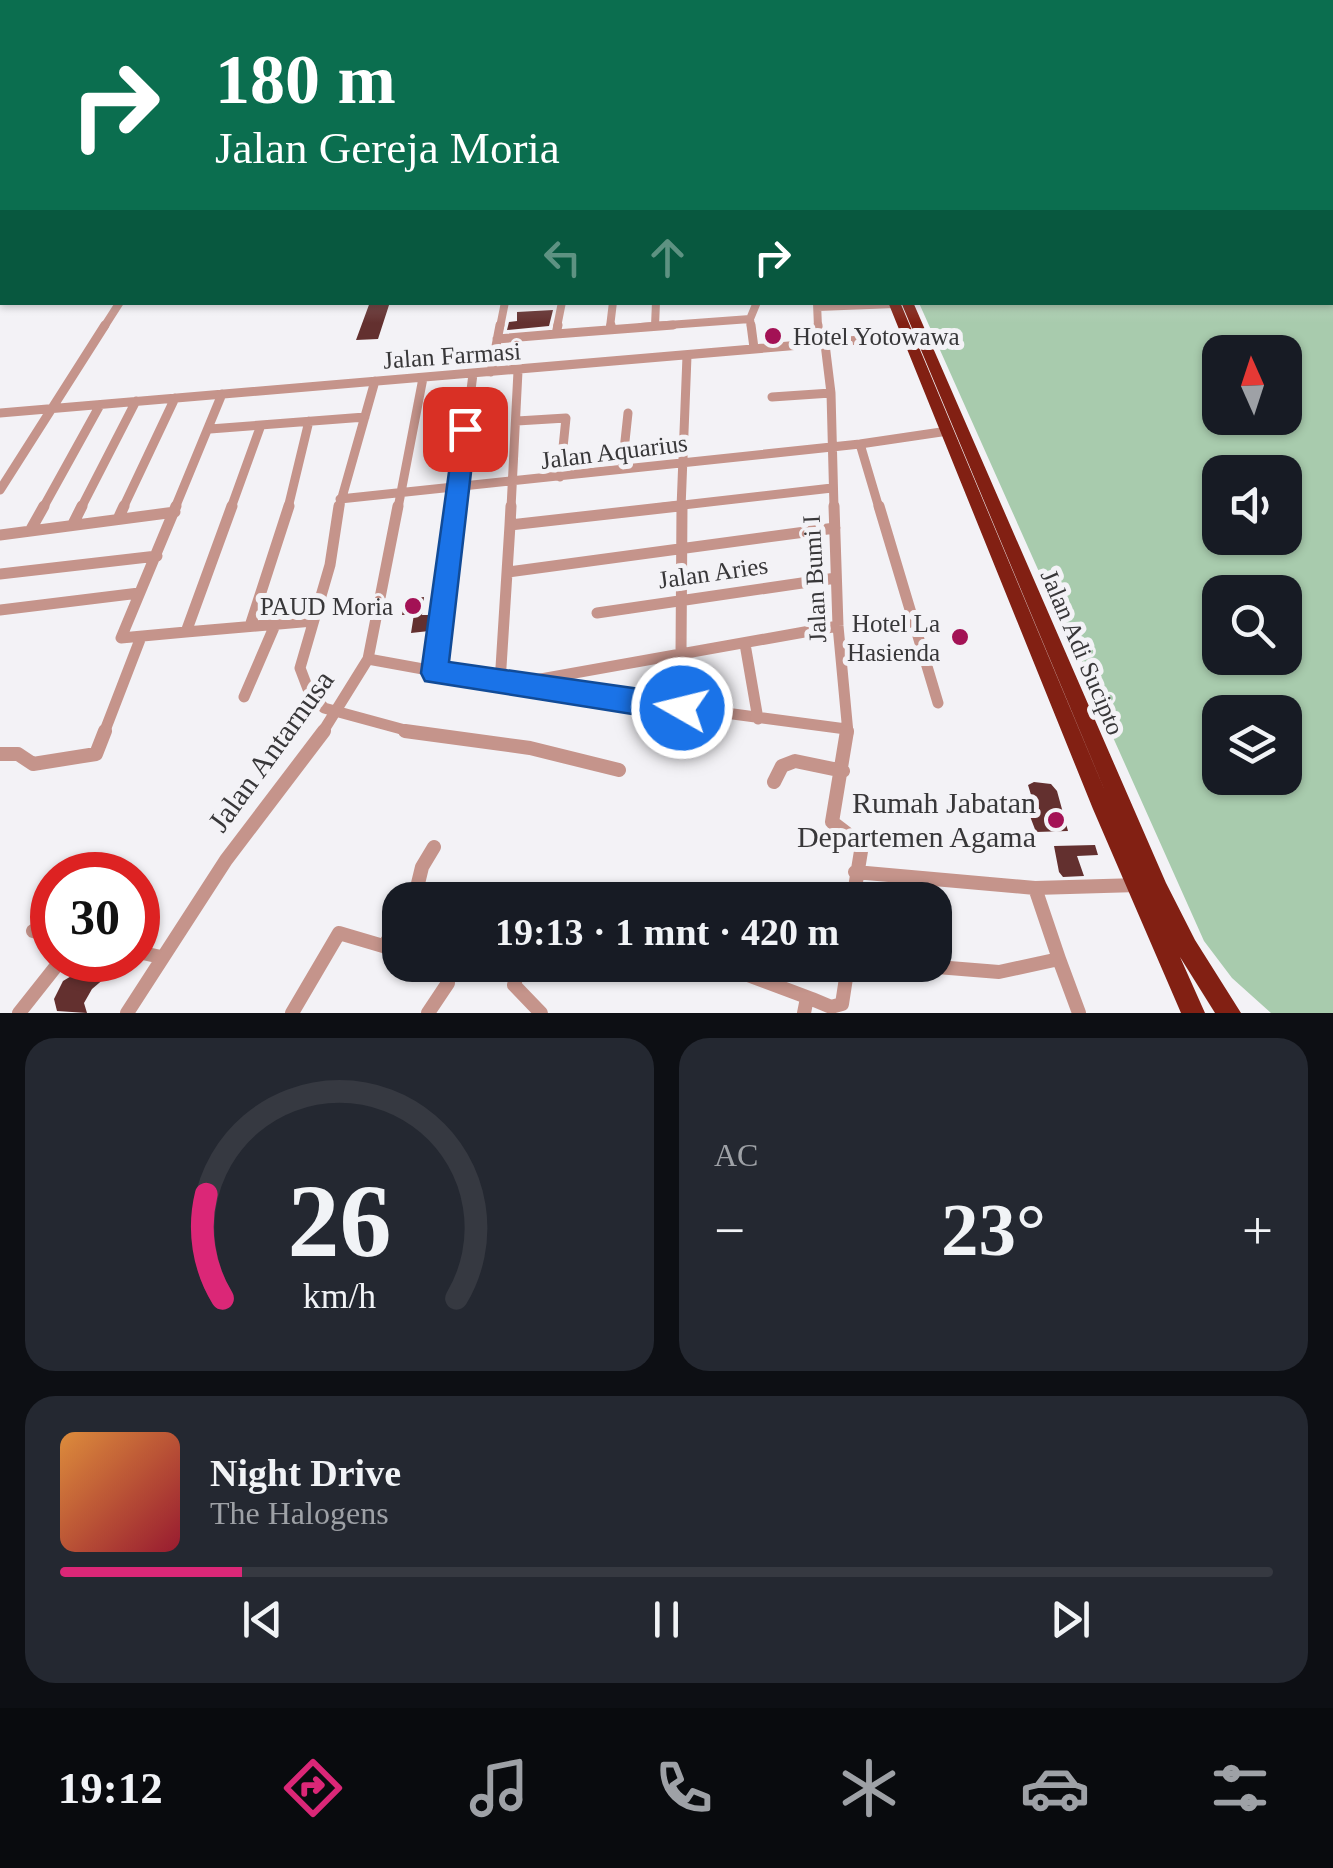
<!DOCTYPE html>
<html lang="id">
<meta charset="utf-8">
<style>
:root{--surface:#171b24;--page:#242831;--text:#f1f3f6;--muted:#9ea1a6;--line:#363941;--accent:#db2777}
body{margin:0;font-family:Georgia,serif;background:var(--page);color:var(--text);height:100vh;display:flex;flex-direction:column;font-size:38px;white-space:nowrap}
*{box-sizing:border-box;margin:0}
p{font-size:32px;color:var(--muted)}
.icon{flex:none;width:55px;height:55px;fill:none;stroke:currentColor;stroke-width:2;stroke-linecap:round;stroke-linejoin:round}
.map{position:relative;height:1013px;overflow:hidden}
.sheet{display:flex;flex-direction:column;gap:25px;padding:25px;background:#0d0f14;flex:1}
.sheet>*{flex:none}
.guide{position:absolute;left:0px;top:0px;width:1335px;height:305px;box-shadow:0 2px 8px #0004;background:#0b6e4f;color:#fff;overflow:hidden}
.needle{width:65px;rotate:357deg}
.tools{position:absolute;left:1202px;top:335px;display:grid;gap:20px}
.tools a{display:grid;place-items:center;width:100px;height:100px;border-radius:20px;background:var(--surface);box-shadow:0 2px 8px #0004;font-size:50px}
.speed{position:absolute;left:30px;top:852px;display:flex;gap:20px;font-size:50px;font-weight:700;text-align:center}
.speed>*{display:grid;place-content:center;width:130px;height:130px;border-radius:50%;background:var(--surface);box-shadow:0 2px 8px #0004;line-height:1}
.speed .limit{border:15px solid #d22;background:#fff;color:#111}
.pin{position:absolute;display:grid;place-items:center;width:85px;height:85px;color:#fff;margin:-42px;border-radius:20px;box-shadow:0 5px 15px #0006}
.me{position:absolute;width:110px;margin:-55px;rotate:278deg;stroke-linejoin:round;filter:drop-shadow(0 0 8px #0008)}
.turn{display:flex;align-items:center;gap:35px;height:210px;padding:0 50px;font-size:45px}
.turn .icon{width:130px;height:130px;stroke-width:2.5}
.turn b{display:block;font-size:70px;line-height:85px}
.lanes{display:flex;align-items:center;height:95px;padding:0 50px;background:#0003;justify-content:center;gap:50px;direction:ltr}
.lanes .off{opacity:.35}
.big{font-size:75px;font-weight:800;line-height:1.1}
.sheet .widget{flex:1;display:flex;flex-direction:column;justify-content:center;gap:15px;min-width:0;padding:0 35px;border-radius:30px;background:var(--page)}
.sheet .dial{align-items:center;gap:0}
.dial svg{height:260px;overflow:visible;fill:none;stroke:var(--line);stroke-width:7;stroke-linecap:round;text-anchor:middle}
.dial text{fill:var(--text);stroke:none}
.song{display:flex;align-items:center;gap:30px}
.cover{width:120px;height:120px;border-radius:15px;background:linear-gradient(135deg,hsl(30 70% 55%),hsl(350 70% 35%))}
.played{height:10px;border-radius:5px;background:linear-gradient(90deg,var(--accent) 15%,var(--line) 15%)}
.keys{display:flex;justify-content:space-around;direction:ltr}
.heat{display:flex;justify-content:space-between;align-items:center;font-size:55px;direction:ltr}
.sheet .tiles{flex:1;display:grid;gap:25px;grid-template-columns:1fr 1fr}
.widget:last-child{grid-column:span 2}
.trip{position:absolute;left:382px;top:882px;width:570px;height:100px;border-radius:30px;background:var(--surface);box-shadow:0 2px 8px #0004;font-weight:800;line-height:100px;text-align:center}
.tab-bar{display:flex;height:160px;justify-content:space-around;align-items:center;background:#090b0e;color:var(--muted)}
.tab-bar .icon{width:70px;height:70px}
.tab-bar .active{color:var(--accent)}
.tab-bar b{font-size:45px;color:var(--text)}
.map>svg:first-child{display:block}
.green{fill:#a8cbad;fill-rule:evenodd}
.building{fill:#63302f}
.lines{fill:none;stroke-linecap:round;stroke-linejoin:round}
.minor-far3{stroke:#c5948b;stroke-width:8}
.minor-far2{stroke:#c5948b;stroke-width:9}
.minor-far1{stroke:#c5948b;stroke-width:11}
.minor{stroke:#c5948b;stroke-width:14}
.highway{fill:#822013;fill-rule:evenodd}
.route{fill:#1a73e8;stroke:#114b97;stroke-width:2.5}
.poi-dot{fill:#a31255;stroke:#f3f2f6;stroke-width:4}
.labels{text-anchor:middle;stroke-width:10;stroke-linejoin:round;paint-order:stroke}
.poi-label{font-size:25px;fill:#383739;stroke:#f3f2f6;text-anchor:end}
.street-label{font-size:25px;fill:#383739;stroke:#f3f2f6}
.near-street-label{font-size:30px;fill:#383739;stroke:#f3f2f6}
.near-poi-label{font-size:30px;fill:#383739;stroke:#f3f2f6;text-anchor:end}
</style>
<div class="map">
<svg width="1333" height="1013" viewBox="0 0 1333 1013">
<rect width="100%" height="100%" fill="#f3f2f6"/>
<path class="green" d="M 1333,181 L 1333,1013 L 1271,1013 L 1232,978 L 1204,941 L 919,303 L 1332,302 ZM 1220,352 L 1285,352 L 1285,418 L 1220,418 ZM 1220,472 L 1285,472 L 1285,538 L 1220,538 ZM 1220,592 L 1285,592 L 1285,658 L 1220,658 ZM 1220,712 L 1285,712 L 1285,778 L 1220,778 Z"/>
<path class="building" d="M 370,302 L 390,302 L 378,339 L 356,340 Z
M 553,310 L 549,326 L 507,330 L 509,322 L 517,321 L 517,312 Z
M 424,597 L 422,615 L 431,615 L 429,631 L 411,633 L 414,614 L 402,615 L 405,599 Z
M 1034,782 L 1051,784 L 1057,791 L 1068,831 L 1036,832 L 1028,811 L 1036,811 L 1028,785 Z
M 1095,845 L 1098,855 L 1077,856 L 1084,876 L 1063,877 L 1059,872 L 1054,846 Z
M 105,961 L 112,972 L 92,989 L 84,1003 L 87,1013 L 57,1011 L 54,999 L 63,981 L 78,972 L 81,979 L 91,967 Z"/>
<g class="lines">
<path class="minor-far3" d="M 817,303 L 818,327
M 818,307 L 895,304
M 750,319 L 751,327
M 655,326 L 656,302
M 104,327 L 120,302
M 500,327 L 505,302
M 557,327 L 562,302
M 610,327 L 613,302
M 641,327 L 750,319 L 757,302"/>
<path class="minor-far2" d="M 751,325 L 754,348
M 818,325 L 819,344
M 610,330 L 611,325
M 556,334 L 673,325
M 497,339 L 556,334 L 558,325
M 825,344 L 831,393 L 834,508
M 491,372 L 500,325
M 772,397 L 831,393
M 0,413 L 907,336
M 517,421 L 566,418 L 560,477
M 210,429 L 365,417
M 860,444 L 879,508
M 622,469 L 628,413
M 0,490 L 105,325
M 340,499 L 860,444 L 948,431
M 43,508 L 100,405
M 81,508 L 136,401
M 123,508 L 175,398
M 175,508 L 222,394
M 231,508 L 261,425
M 288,508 L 309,421
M 339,508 L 375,381
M 398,508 L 423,378
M 456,508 L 473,374
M 511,508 L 518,371
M 657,508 L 832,488
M 681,508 L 687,356"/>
<path class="minor-far1" d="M 176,506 L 121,638 L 186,632
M 232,506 L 186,632 L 313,621
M 339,506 L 330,565 L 300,668 L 308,689 L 324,708 L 416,733
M 834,506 L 838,626 L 848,733
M 879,506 L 938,703
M 118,519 L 124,506
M 73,524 L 82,506
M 510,525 L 511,506
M 30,531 L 44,506
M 0,535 L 175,512
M 508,572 L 835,528
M 0,574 L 157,556
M 0,610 L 139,593
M 597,613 L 836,578
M 250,626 L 289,506
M 745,644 L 758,719
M 681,653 L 682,506
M 368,659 L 500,683 L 846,729
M 435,673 L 456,506
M 524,682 L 838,626
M 500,683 L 510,525 L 679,506
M 244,697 L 275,625
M 104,733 L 141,637
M 322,733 L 368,659 L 398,506"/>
<path class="minor" d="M 405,731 L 530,748 L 619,770
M 847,731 L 832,822 L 862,845 L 853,900
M 0,754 L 18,754 L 33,764 L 96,754 L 105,731
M 774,782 L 782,766 L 795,761 L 843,771
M 855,872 L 1035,888 L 1138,885
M 1035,888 L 1059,959
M 414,900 L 422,867 L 434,847
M 33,931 L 52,936
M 384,946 L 400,922
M 138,952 L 161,957
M 520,965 L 514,985 L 541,1013
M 721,965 L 812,999
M 937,967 L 999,972 L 1059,959 L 1079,1013
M 19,1013 L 61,960
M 127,1013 L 226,860 L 324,731
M 292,1013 L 339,933 L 400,951
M 428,1013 L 448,983 L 448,969 L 441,965
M 804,1013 L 806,1003 L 812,999 L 831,1007 L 842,1004 L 848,965"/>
<path class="highway" d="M 888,302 L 900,302 L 1110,803 L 901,302 L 913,302 L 1166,883 L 1195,940 L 1241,1013 L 1215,1013 L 1180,957 L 1205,1013 L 1181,1013 L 1093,809 Z"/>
</g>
<linearGradient id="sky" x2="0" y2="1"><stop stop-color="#85bae8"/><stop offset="0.56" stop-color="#faf9fb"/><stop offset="1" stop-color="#faf9fb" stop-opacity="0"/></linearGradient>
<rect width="1333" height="323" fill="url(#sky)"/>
<path class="route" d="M 465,422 L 476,429 L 449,662 L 682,695 L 692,699 L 696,708 L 692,718 L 682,722 L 425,681 L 421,673 L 455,429 Z"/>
<g class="poi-dot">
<circle cx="773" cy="336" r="10"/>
<circle cx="413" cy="606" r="10"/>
<circle cx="960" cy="637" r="10"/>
<circle cx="1056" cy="820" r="10"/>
</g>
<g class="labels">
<g class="poi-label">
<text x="793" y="345" text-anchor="start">Hotel Yotowawa</text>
<text x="393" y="615">PAUD Moria</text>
<text x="940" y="632">Hotel La<tspan x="940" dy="29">Hasienda</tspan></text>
</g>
<g class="street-label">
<text transform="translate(452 355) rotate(-4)" y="9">Jalan Farmasi</text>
<text transform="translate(614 451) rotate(-7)" y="9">Jalan Aquarius</text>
<text transform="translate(713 572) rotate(-8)" y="9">Jalan Aries</text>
<text transform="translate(814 579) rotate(-93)" y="9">Jalan Bumi I</text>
<text transform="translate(1083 652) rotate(67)" y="9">Jalan Adi Sucipto</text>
</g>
<g class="near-street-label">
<text transform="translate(271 751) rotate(-54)" y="10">Jalan Antarnusa</text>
</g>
<g class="near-poi-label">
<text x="1036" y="813">Rumah Jabatan<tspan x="1036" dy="34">Departemen Agama</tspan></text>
</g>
</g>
</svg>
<div class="tools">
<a><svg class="needle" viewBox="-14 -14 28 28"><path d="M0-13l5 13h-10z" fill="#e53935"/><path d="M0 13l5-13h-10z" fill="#9ea1a6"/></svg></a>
<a><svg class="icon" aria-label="sound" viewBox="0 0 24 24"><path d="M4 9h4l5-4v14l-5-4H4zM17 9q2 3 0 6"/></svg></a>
<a><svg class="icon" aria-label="search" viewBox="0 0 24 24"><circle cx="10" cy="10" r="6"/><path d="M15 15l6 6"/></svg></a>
<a><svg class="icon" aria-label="layers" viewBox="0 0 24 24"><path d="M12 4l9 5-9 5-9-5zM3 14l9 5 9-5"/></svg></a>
</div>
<div class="speed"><div class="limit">30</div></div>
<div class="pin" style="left:465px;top:429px;background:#d93025"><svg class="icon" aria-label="arrive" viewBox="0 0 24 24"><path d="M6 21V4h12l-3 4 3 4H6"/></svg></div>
<svg class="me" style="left:682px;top:708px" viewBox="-20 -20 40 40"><circle r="17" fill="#1a73e8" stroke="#fff" stroke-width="3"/><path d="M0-11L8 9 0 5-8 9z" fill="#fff"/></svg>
<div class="trip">19:13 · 1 mnt · 420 m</div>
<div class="guide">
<div class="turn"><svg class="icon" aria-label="right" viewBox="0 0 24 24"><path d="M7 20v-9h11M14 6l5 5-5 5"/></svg><div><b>180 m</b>Jalan Gereja Moria</div></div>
<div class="lanes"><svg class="icon off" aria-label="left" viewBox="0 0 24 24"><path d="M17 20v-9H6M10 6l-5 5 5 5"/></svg><svg class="icon off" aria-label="ahead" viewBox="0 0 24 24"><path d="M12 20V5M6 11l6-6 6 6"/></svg><svg class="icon" aria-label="right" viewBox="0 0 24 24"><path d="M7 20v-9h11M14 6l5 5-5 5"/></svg></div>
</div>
</div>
<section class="sheet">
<div class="tiles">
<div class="widget dial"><svg viewBox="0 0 100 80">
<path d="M14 69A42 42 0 1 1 86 69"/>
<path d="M14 69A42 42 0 0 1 9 37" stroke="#db2777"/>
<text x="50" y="56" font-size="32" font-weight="700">26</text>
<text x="50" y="72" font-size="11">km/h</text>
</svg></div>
<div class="widget"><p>AC</p>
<div class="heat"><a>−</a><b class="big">23°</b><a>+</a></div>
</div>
<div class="widget">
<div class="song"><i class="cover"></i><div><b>Night Drive</b><p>The Halogens</p></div></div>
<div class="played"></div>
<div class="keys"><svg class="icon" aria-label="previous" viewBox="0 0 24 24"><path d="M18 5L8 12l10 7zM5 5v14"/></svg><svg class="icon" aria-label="pause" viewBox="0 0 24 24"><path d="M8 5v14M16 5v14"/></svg><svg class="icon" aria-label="next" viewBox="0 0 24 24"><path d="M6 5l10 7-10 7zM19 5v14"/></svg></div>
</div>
</div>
</section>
<nav class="tab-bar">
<b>19:12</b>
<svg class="icon active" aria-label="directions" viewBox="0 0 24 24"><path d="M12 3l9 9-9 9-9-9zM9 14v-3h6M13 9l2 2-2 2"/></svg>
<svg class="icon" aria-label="music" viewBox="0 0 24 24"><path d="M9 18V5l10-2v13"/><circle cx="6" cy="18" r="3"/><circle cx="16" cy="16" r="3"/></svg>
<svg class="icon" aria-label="phone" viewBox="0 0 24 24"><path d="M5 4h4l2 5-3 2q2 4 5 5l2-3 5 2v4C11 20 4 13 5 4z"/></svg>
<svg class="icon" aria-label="climate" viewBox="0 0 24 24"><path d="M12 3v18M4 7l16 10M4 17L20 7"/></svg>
<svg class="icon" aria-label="car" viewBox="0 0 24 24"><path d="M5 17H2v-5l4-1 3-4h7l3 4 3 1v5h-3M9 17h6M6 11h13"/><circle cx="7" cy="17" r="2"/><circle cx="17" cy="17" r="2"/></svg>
<svg class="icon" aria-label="filters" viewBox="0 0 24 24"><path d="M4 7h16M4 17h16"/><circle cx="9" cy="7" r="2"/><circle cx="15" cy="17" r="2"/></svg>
</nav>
